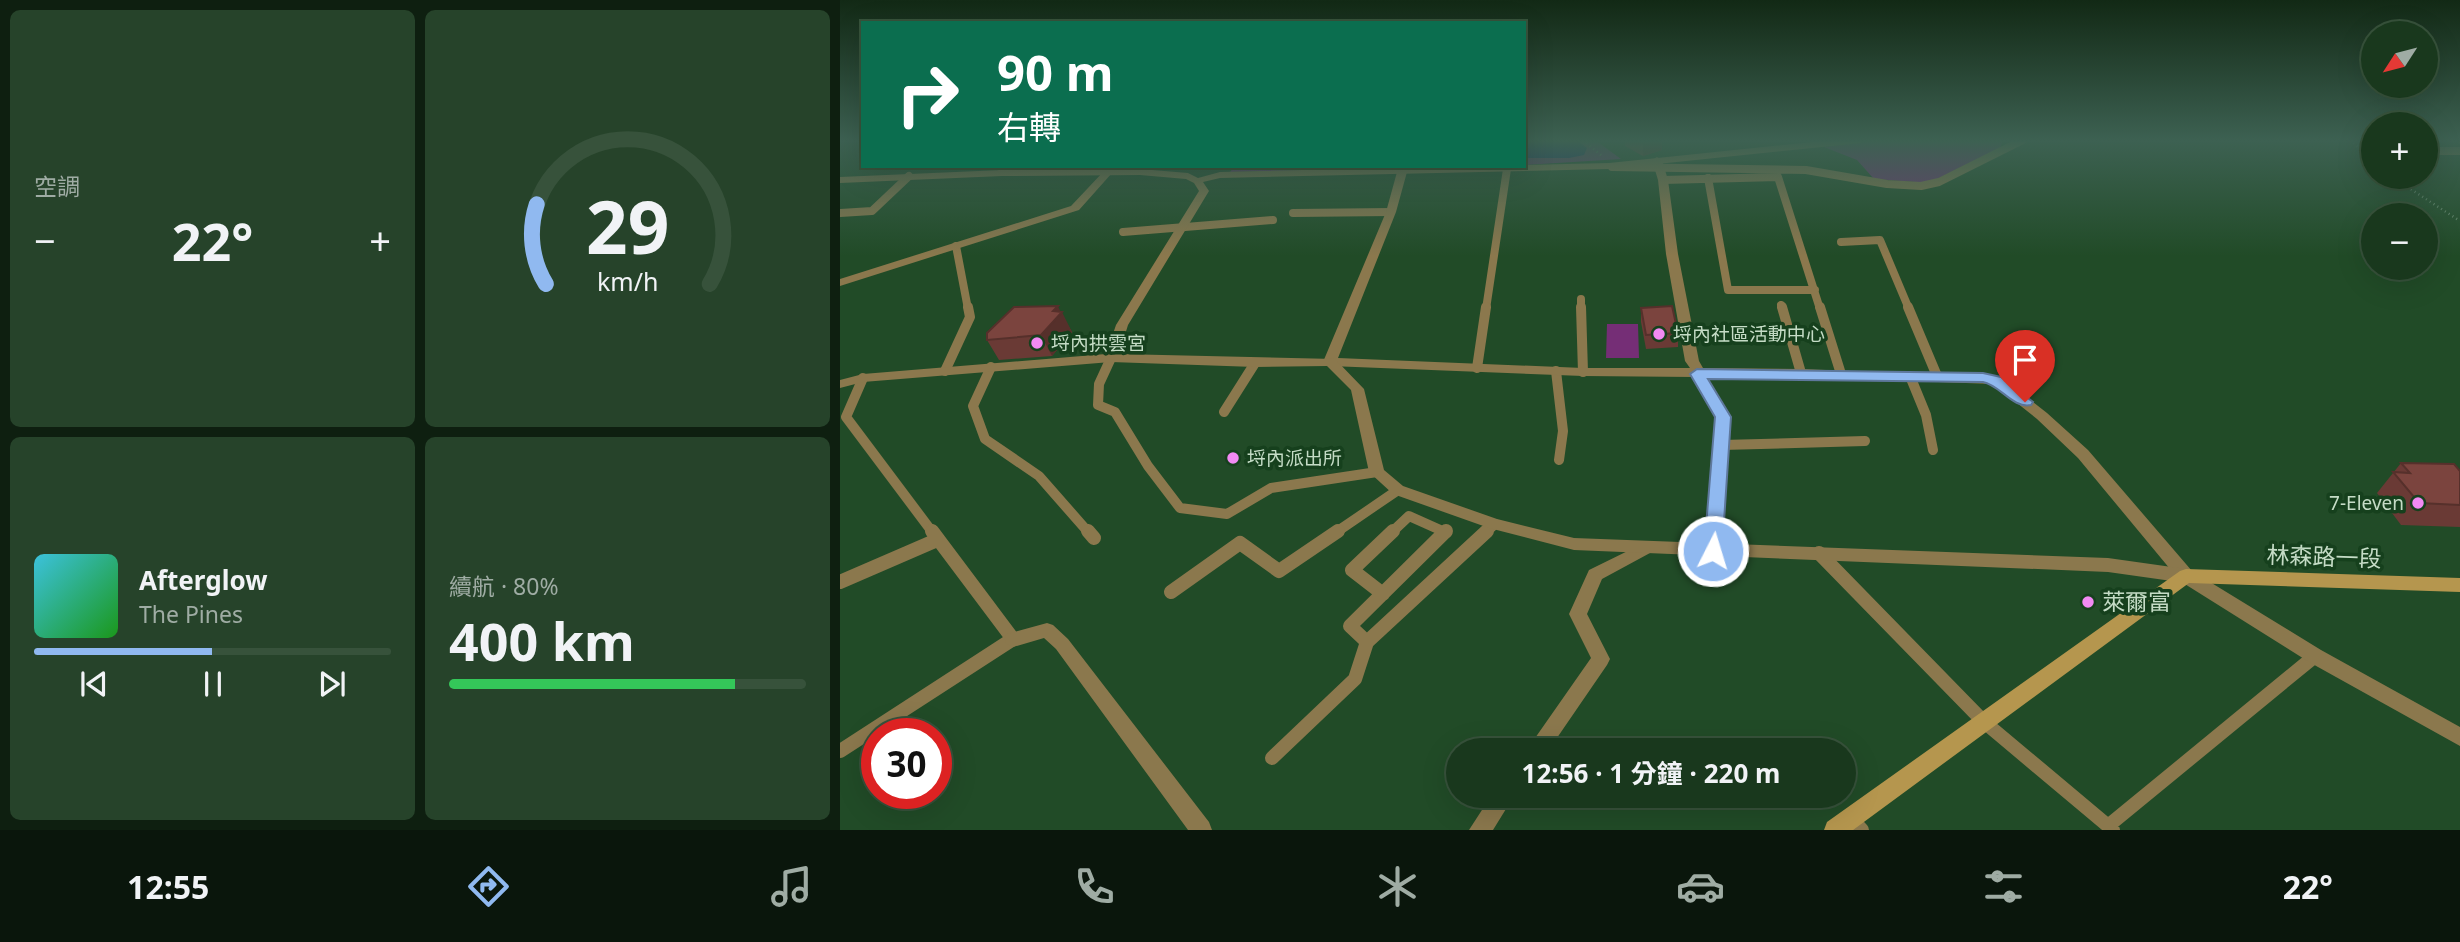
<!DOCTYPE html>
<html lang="zh-TW">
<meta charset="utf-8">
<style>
:root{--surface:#19381d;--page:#26432a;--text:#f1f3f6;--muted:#9faca4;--line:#37523b;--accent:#90b9f0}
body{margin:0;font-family:"Noto Sans","Noto Sans TC",sans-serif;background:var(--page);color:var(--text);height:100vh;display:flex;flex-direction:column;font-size:26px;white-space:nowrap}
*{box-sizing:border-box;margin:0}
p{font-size:23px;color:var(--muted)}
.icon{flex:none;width:38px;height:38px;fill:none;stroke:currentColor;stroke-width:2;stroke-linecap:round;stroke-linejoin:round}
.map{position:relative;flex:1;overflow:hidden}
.details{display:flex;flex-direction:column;gap:10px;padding:10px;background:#0e1f10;width:840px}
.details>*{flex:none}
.top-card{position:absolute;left:21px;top:21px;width:665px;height:147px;border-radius:0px;box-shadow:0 7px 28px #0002,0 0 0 2px var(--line);background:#0b6e4f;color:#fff;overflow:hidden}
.needle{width:46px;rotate:234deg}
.tools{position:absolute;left:1521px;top:21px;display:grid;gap:14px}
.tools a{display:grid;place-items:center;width:77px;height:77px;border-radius:50%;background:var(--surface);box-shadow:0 7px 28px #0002,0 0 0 2px var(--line);font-size:35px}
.speed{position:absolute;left:21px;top:718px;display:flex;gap:14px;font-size:35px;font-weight:700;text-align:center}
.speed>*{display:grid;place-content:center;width:91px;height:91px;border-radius:50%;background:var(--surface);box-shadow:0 7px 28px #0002,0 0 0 2px var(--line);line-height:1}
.speed .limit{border:10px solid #d22;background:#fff;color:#111}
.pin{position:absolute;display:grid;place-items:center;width:60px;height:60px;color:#fff;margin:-72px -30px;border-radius:50% 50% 50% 0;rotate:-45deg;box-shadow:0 0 7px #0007}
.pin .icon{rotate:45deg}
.me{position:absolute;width:77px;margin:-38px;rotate:5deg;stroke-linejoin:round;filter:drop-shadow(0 0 5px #0008)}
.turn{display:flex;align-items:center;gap:24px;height:147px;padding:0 21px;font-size:32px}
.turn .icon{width:91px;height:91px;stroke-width:2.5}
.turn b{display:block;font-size:49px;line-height:60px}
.big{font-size:52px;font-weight:700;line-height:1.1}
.details .tile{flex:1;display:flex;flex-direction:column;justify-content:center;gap:10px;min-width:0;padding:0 24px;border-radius:10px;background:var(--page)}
.details .dial{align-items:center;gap:0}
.dial svg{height:182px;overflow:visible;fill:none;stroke:var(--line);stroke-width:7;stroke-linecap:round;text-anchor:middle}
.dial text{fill:var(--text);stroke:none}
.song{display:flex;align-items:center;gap:21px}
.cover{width:84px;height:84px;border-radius:10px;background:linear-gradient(135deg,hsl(190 70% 55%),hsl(120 70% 35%))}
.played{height:7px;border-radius:4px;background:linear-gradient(90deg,var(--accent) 50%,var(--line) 50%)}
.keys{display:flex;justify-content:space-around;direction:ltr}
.heat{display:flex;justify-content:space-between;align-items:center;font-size:38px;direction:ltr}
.charge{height:10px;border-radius:5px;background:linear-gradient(90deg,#34c759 80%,var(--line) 0)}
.details .tiles{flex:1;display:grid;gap:10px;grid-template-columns:repeat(2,1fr)}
.trip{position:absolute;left:606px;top:738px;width:410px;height:70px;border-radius:35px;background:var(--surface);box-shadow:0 7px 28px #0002,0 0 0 2px var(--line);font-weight:700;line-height:70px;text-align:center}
.tab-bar{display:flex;height:112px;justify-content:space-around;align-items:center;background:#0a160c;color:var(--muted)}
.tab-bar .icon{width:49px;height:49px}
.tab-bar .active{color:var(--accent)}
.tab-bar b{font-size:32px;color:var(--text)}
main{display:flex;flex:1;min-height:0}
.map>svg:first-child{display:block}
.green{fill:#752e76}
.water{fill:#0f2276}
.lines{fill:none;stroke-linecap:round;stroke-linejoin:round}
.path{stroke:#6d8e71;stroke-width:2.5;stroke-dasharray:1 3.5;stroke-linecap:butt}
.service-far2{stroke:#8b784d;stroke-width:8}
.service-far1{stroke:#8b784d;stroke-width:10}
.service{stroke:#8b784d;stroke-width:14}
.minor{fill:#8b784d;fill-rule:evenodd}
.tertiary{fill:#8b784d;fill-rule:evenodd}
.secondary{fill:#b5964e;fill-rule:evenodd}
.wall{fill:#6a3a35}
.shaded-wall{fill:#56302b}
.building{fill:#7b443e;stroke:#56302b;stroke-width:2}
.route{fill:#90b9f0;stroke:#5e789c;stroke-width:2}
.poi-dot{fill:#f28af3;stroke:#16401d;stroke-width:2.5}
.labels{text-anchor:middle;stroke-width:7;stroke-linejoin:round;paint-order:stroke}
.poi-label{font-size:19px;fill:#c5dcc6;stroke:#16401d;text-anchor:start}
.near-street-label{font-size:23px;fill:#c5dcc6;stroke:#16401d}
.near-poi-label{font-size:23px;fill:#c5dcc6;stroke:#16401d;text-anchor:start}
</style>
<main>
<section class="details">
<div class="tiles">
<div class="tile"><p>空調</p>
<div class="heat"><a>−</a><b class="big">22°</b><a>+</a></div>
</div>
<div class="tile dial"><svg viewBox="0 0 100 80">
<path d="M14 69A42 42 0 1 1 86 69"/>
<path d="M14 69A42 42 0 0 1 10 34" stroke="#90b9f0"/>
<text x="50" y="56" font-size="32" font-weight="700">29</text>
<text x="50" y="72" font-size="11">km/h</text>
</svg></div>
<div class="tile">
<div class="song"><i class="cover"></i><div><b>Afterglow</b><p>The Pines</p></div></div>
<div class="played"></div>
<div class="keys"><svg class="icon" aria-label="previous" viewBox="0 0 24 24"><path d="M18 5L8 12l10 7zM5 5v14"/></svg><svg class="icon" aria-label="pause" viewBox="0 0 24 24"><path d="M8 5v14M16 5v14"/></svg><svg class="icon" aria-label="next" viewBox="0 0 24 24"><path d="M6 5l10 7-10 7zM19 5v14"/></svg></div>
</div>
<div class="tile"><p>續航 · 80%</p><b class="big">400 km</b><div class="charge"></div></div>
</div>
</section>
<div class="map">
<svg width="1620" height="830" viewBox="0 0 1620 830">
<rect width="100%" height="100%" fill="#214b27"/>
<path class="green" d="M 684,140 L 755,140 L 781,159 L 684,165 Z
M 1039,140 L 1163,140 L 1160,148 L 1089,183 L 1034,179 L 1017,160 L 984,147 Z
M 395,166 L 649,166 L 390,172 Z
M 767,324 L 798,324 L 799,358 L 766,358 Z"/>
<path class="water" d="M 705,140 L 737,140 L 747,148 L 744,155 L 729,158 L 684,158 L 684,142 Z"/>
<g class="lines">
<path class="path" d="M 743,140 L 762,156
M 1510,140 L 1533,160
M 1552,177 L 1620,221"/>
<path class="service-far2" d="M 1586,151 L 1620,151
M 772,167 L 966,170 L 1047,184 L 1081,186 L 1099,182 L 1183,140
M 868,178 L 888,290 L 975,290
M 823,180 L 938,177 L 980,309
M 0,213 L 32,211 L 69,176
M 453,213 L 551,212
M 283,232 L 433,220
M 1001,242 L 1040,240 L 1069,309
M 116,246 L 128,309
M 741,299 L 741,309
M 941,305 L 942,309
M 646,309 L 667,169"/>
<path class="service-far1" d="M 741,307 L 743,372
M 942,307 L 961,373
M 980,307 L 1001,374
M 1068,307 L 1097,376
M 271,358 L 259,384 L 258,405 L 275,412 L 308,466 L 340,508 L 387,514 L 431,488 L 537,472
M 151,367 L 133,406 L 145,439 L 199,476 L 249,533
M 637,368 L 646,307
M 105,371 L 130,317 L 128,307
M 716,371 L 723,431 L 719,460
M 1070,376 L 1086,415 L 1093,450
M 23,378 L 6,417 L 93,533
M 384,412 L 415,363
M 882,445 L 1025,441
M 495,533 L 558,490
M 551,533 L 569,516 L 607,533
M 645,533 L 655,524"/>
<path class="service" d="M 248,531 L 254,538
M 979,553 L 1143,721 L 1273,830
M 0,582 L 97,540
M 331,592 L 400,543 L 439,571 L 498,531
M 543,594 L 512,570 L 553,531
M 527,642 L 510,626 L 606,531
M 0,751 L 173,639 L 92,531
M 432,758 L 515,679 L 527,642 L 647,531
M 1011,818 L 1022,830
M 1268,826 L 1475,656"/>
<path class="minor" d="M 1615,140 L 1620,140 L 1620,144 Z
M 817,157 L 822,160 L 828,180 L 838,254 L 859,361 L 863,368 L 961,369 L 1161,377 L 1207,413 L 1248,450 L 1352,571 L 1481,650 L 1620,727 L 1620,746 L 1469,662 L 1340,581 L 1238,458 L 1197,419 L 1153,384 L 961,377 L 867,377 L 890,417 L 881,551 L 879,555 L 873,557 L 867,555 L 865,551 L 876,417 L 854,377 L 743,376 L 490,366 L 483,362 L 546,212 L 557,172 L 562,169 L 567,172 L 556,212 L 498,358 L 743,368 L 850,368 L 845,361 L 826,254 L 818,180 L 812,160 Z
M 160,166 L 170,166 L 165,175 L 157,173 Z
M 264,171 L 272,173 L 239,210 L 0,286 L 0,279 L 231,206 Z
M 804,543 L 810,545 L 812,549 L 810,553 L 762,579 L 747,614 L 770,659 L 767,665 L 708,751 L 686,751 L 751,658 L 729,614 L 749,570 Z
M 207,623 L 213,625 L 228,639 L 369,822 L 372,830 L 348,830 L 216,649 L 204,638 L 173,647 L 167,644 L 164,639 L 167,634 Z
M 651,796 L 674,796 L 653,830 L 629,830 Z"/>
<path class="tertiary" d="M 992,140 L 1025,140 L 1021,143 L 769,169 L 380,178 L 363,182 L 369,191 L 288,325 L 279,354 L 495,359 L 524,389 L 544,470 L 563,486 L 657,519 L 734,538 L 1268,558 L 1346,569 L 1352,571 L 1354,576 L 1352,581 L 1346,583 L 1268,572 L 734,550 L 649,528 L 553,494 L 529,472 L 511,390 L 487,366 L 415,367 L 271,362 L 23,382 L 0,388 L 0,380 L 23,374 L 266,354 L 276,325 L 359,191 L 354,183 L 346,179 L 300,175 L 162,176 L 0,183 L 0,177 L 162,170 L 300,169 L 348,173 L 358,178 L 380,172 L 769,163 Z"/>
<path class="secondary" d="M 1346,569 L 1620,578 L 1620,592 L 1349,583 L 1013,830 L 984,830 L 987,822 L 1340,571 Z"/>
</g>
<path class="wall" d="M 785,140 L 822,140 L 822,150 L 803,156 L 785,146 Z
M 801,308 L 838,333 L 838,347 L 806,349 L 801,322 Z
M 220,312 L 232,332 L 212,356 L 159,360 L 147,340 Z
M 1561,463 L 1620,505 L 1620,527 L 1561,525 L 1537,493 Z"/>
<path class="shaded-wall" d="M 803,140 L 822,140 L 822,150 L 803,156 Z
M 218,306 L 221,313 L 222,312 L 232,332 L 212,356 L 201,335 L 213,311 Z"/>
<path class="building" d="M 218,306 L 213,311 L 222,312 L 201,335 L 147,340 L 147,333 L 174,307 Z
M 832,306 L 838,333 L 806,335 L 801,308 Z
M 1561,463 L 1614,464 L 1620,471 L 1620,505 L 1579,503 L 1553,472 L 1570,473 Z"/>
<linearGradient id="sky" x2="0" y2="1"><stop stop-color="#122915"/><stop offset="0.55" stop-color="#3d6152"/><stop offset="1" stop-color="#3d6152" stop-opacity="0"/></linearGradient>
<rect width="1620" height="256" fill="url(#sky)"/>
<path class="route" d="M 857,369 L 1143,373 L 1161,377 L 1193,402 L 1191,405 C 1173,409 1160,385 1143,382 L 868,379 L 891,417 L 882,551 L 873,558 L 864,551 L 875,417 L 850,374 Z"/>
<g class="poi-dot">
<circle cx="819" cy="334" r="7"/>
<circle cx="197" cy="343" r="7"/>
<circle cx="393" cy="458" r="7"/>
<circle cx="1578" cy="503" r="7"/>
<circle cx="1248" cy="602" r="7"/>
</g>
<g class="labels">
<g class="poi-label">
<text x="833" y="341">埒內社區活動中心</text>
<text x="211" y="350">埒內拱雲宮</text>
<text x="407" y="465">埒內派出所</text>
<text x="1564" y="510" text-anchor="end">7-Eleven</text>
</g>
<g class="near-street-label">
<text transform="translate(1484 557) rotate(2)" y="8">林森路一段</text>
</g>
<g class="near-poi-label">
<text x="1262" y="610">萊爾富</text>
</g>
</g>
</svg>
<div class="tools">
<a><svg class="needle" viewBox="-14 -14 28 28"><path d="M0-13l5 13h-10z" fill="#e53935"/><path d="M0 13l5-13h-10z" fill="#9faca4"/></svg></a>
<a>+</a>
<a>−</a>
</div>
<div class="speed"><div class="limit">30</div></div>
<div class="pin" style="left:1185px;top:402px;background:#d93025"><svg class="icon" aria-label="arrive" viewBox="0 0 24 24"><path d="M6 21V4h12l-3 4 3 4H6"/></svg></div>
<svg class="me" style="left:873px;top:551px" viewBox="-20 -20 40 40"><circle r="17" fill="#90b9f0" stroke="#fff" stroke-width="3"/><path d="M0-11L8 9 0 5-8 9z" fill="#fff"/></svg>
<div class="trip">12:56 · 1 分鐘 · 220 m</div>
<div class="top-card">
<div class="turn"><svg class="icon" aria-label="right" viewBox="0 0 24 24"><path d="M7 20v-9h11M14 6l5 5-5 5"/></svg><div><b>90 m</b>右轉</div></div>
</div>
</div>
</main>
<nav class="tab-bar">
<b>12:55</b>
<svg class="icon active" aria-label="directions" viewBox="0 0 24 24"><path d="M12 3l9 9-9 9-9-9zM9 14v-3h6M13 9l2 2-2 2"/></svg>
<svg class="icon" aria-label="music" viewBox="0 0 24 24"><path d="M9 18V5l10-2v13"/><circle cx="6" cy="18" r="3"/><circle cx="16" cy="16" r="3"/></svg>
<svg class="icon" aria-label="phone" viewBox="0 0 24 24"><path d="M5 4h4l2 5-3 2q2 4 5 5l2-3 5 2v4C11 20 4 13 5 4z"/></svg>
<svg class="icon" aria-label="climate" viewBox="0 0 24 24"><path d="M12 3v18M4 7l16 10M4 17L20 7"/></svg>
<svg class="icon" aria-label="car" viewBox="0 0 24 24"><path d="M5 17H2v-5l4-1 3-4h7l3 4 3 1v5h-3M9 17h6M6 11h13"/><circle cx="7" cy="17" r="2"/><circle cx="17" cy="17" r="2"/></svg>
<svg class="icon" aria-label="filters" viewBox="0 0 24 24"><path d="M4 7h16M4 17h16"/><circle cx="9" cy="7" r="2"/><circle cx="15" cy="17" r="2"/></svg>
<b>22°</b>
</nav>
